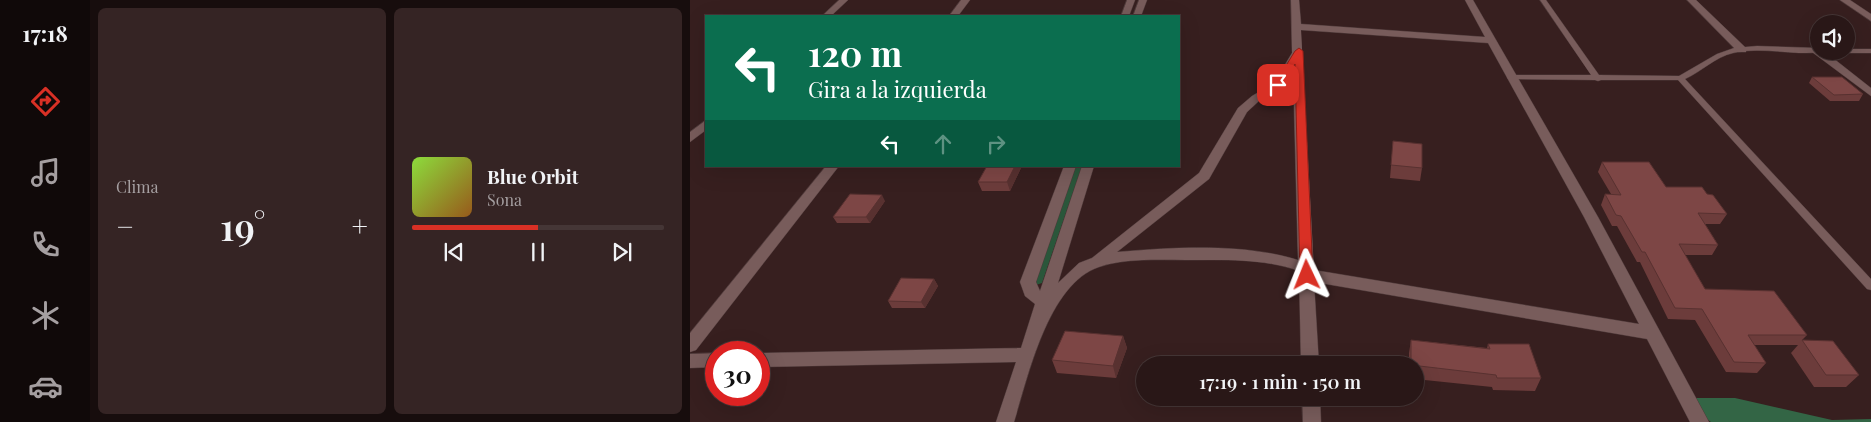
<!DOCTYPE html>
<html lang="es">
<meta charset="utf-8">
<style>
:root{--surface:#291717;--page:#352424;--text:#f1f3f6;--muted:#a59fa1;--line:#453636;--accent:#d93025}
body{margin:0;font-family:"Playfair Display",serif;background:var(--page);color:var(--text);height:100vh;display:flex;flex-direction:column;font-size:19px;white-space:nowrap}
*{box-sizing:border-box;margin:0}
p{font-size:16px;color:var(--muted)}
.icon{flex:none;width:28px;height:28px;fill:none;stroke:currentColor;stroke-width:2;stroke-linecap:round;stroke-linejoin:round}
.map{position:relative;flex:1;overflow:hidden}
.details{display:flex;flex-direction:column;gap:8px;padding:8px;background:#170d0d;width:600px}
.details>*{flex:none}
.hud{position:absolute;left:15px;top:15px;width:475px;height:152px;border-radius:0px;box-shadow:0 5px 20px #0002,0 0 0 1px var(--line);background:#0b6e4f;color:#fff;overflow:hidden}
.buttons{position:absolute;left:1120px;top:15px;display:grid;gap:10px}
.buttons a{display:grid;place-items:center;width:45px;height:45px;border-radius:50%;background:var(--surface);box-shadow:0 5px 20px #0002,0 0 0 1px var(--line);font-size:25px}
.speed{position:absolute;left:15px;top:341px;display:flex;gap:10px;font-size:25px;font-weight:700;text-align:center}
.speed>*{display:grid;place-content:center;width:65px;height:65px;border-radius:50%;background:var(--surface);box-shadow:0 5px 20px #0002,0 0 0 1px var(--line);line-height:1}
.speed .limit{border:8px solid #d22;background:#fff;color:#111}
.pin{position:absolute;display:grid;place-items:center;width:42px;height:42px;color:#fff;margin:-21px;border-radius:10px;box-shadow:0 2px 8px #0006}
.me{position:absolute;width:55px;margin:-28px;rotate:358deg;stroke-linejoin:round;filter:drop-shadow(0 0 4px #0008)}
.turn{display:flex;align-items:center;gap:18px;height:105px;padding:0 20px;font-size:22px}
.turn .icon{width:65px;height:65px;stroke-width:2.5}
.turn b{display:block;font-size:35px;line-height:42px}
.lanes{display:flex;align-items:center;height:48px;padding:0 20px;background:#0003;justify-content:center;gap:25px;direction:ltr}
.lanes .off{opacity:.35}
.big{font-size:38px;font-weight:600;line-height:1.1}
.details .widget{flex:1;display:flex;flex-direction:column;justify-content:center;gap:8px;min-width:0;padding:0 18px;border-radius:8px;background:var(--page)}
.song{display:flex;align-items:center;gap:15px}
.cover{width:60px;height:60px;border-radius:8px;background:linear-gradient(135deg,hsl(90 70% 55%),hsl(30 70% 35%))}
.played{height:5px;border-radius:2px;background:linear-gradient(90deg,var(--accent) 50%,var(--line) 50%)}
.keys{display:flex;justify-content:space-around;direction:ltr}
.heat{display:flex;justify-content:space-between;align-items:center;font-size:28px;direction:ltr}
.details .tiles{flex:1;display:grid;gap:8px;grid-template-columns:repeat(2,1fr)}
.trip{position:absolute;left:446px;top:356px;width:288px;height:50px;border-radius:25px;background:var(--surface);box-shadow:0 5px 20px #0002,0 0 0 1px var(--line);font-weight:600;line-height:50px;text-align:center}
main{display:flex;flex:1;min-height:0}
.dock{display:flex;flex-direction:column;width:90px;justify-content:space-around;align-items:center;background:#100909;color:var(--muted)}
.dock .icon{width:35px;height:35px}
.dock .active{color:var(--accent)}
.dock b{font-size:22px;color:var(--text)}
.map>svg:first-child{display:block}
.green{fill:#2a563a}
.forest{fill:#336545}
.lines{fill:none;stroke-linecap:round;stroke-linejoin:round}
.service-casing{stroke:#4e3a3a;stroke-width:1}
.minor-casing{stroke:#4e3a3a;stroke-width:1}
.service{fill:#785c5b;fill-rule:evenodd}
.minor{fill:#785c5b;fill-rule:evenodd}
.wall{fill:#6c3c3b}
.shaded-wall{fill:#583130}
.building{fill:#7d4645;stroke:#583130}
.route{fill:#d93025;stroke:#8d1f18}
</style>
<main>
<nav class="dock">
<b>17:18</b>
<svg class="icon active" aria-label="directions" viewBox="0 0 24 24"><path d="M12 3l9 9-9 9-9-9zM9 14v-3h6M13 9l2 2-2 2"/></svg>
<svg class="icon" aria-label="music" viewBox="0 0 24 24"><path d="M9 18V5l10-2v13"/><circle cx="6" cy="18" r="3"/><circle cx="16" cy="16" r="3"/></svg>
<svg class="icon" aria-label="phone" viewBox="0 0 24 24"><path d="M5 4h4l2 5-3 2q2 4 5 5l2-3 5 2v4C11 20 4 13 5 4z"/></svg>
<svg class="icon" aria-label="climate" viewBox="0 0 24 24"><path d="M12 3v18M4 7l16 10M4 17L20 7"/></svg>
<svg class="icon" aria-label="car" viewBox="0 0 24 24"><path d="M5 17H2v-5l4-1 3-4h7l3 4 3 1v5h-3M9 17h6M6 11h13"/><circle cx="7" cy="17" r="2"/><circle cx="17" cy="17" r="2"/></svg>
</nav>
<section class="details">
<div class="tiles">
<div class="widget"><p>Clima</p>
<div class="heat"><a>−</a><b class="big">19°</b><a>+</a></div>
</div>
<div class="widget">
<div class="song"><i class="cover"></i><div><b>Blue Orbit</b><p>Sona</p></div></div>
<div class="played"></div>
<div class="keys"><svg class="icon" aria-label="previous" viewBox="0 0 24 24"><path d="M18 5L8 12l10 7zM5 5v14"/></svg><svg class="icon" aria-label="pause" viewBox="0 0 24 24"><path d="M8 5v14M16 5v14"/></svg><svg class="icon" aria-label="next" viewBox="0 0 24 24"><path d="M6 5l10 7-10 7zM19 5v14"/></svg></div>
</div>
</div>
</section>
<div class="map">
<svg width="1181" height="422" viewBox="0 0 1181 422">
<rect width="100%" height="100%" fill="#371f1f"/>
<path class="green" d="M 386,166 L 392,166 L 352,283 L 346,285 L 345,283 Z"/>
<path class="forest" d="M 997,398 L 1045,398 L 1142,420 L 1181,419 L 1181,422 L 1021,422 L 994,403 Z"/>
<g class="lines">
<defs>
<path id="service" d="M 850,0 L 856,0 L 909,75 L 989,76 L 1027,54 L 1044,48 L 1067,46 L 1129,48 L 1129,51 L 1132,52 C 1102,56 1072,46 1043,53 C 1025,57 1011,72 995,79 L 1181,279 L 1181,290 L 1177,289 L 988,80 L 911,80 L 908,81 L 905,80 L 818,79 L 817,77 L 821,75 L 901,75 Z
M 1156,49 L 1181,49 L 1181,53 L 1153,53 L 1153,51 L 1156,51 Z"/>
<path id="minor" d="M 149,0 L 158,0 L 141,16 L 132,16 Z
M 271,0 L 280,0 L 268,16 L 259,16 Z
M 437,0 L 445,0 L 439,16 L 431,16 Z
M 449,0 L 457,0 L 451,16 L 443,16 Z
M 601,0 L 609,0 L 611,24 L 795,37 L 775,0 L 783,0 L 908,217 L 1019,422 L 1000,422 L 957,339 L 624,282 L 629,365 L 611,365 L 609,271 C 573,258 533,260 496,260 C 468,260 435,258 409,267 C 358,284 338,377 324,422 L 306,422 L 326,362 L 69,367 L 69,353 L 331,348 L 345,304 L 335,296 L 330,282 L 374,166 L 386,166 L 346,282 L 350,291 L 392,166 L 404,166 L 368,283 L 389,263 L 402,258 L 509,173 L 548,108 L 562,96 L 584,83 L 602,53 ZM 611,30 L 798,43 L 894,217 L 949,324 L 624,270 ZM 603,69 L 608,260 C 554,243 484,247 427,252 L 519,179 L 557,112 L 570,100 L 592,87 Z
M 997,0 L 1006,0 L 1056,48 L 1056,52 L 1048,52 Z
M 1150,0 L 1160,0 L 1181,14 L 1181,21 Z
M 1126,47 L 1129,48 L 1129,51 L 1134,51 L 1181,88 L 1181,96 L 1122,52 L 1121,50 Z
M 16,120 L 16,130 L 0,142 L 0,132 Z
M 136,166 L 149,166 L 6,350 L 0,352 L 0,333 Z
M 26,353 L 26,367 L 0,368 L 0,354 Z
M 612,398 L 630,398 L 631,422 L 613,422 Z"/>
</defs>
<use href="#service" class="service-casing"/>
<use href="#minor" class="minor-casing"/>
<use href="#service" class="service"/>
<use href="#minor" class="minor"/>
</g>
<path class="wall" d="M 1122,77 L 1173,94 L 1169,101 L 1140,101 L 1119,83 Z
M 703,141 L 732,168 L 730,181 L 700,178 Z
M 912,162 L 976,187 L 1017,194 L 1037,214 L 1030,224 L 1015,224 L 1028,245 L 1022,255 L 995,255 L 1015,289 L 1117,335 L 1112,340 L 1169,375 L 1156,387 L 1124,387 L 1101,353 L 1108,345 L 1064,345 L 1076,363 L 1067,373 L 1036,372 L 1005,320 L 978,319 L 950,262 L 947,262 L 927,226 L 922,226 L 911,205 L 915,194 L 921,194 L 908,172 Z
M 297,166 L 332,166 L 320,191 L 292,191 L 288,182 Z
M 195,201 L 180,223 L 147,223 L 143,217 Z
M 244,279 L 248,286 L 235,308 L 202,308 L 198,301 Z
M 433,336 L 437,348 L 426,378 L 367,373 L 362,360 Z
M 721,340 L 797,348 L 798,344 L 851,378 L 845,391 L 803,390 L 802,387 L 725,379 L 725,365 L 719,365 L 719,353 Z"/>
<path class="shaded-wall" d="M 325,166 L 332,166 L 320,191 L 317,182 Z
M 192,195 L 195,201 L 180,223 L 176,217 Z
M 244,279 L 248,286 L 235,308 L 231,302 Z
M 433,336 L 437,348 L 426,378 L 423,366 Z"/>
<path class="building" d="M 1122,77 L 1152,77 L 1173,94 L 1144,95 Z
M 703,141 L 732,144 L 732,168 L 701,165 Z
M 912,162 L 959,162 L 976,187 L 1012,187 L 1017,194 L 1023,195 L 1037,214 L 1008,213 L 1028,245 L 989,244 L 1015,289 L 1084,291 L 1117,335 L 1058,335 L 1076,363 L 1044,362 L 1012,309 L 985,308 L 955,252 L 952,252 L 931,216 L 926,215 L 915,194 L 931,195 Z
M 297,166 L 325,166 L 317,182 L 288,182 Z
M 160,194 L 192,195 L 176,217 L 143,217 Z
M 211,278 L 244,279 L 231,302 L 198,301 Z
M 375,331 L 433,336 L 423,366 L 362,360 Z
M 721,340 L 800,349 L 798,344 L 839,344 L 851,378 L 807,378 L 806,375 L 721,365 Z
M 1112,340 L 1143,341 L 1169,375 L 1136,375 Z"/>
<path class="route" d="M 609,48 L 613,51 L 623,275 L 617,280 L 610,275 L 605,64 L 592,87 L 584,85 L 605,51 Z"/>
</svg>
<div class="buttons">
<a><svg class="icon" aria-label="sound" viewBox="0 0 24 24"><path d="M4 9h4l5-4v14l-5-4H4zM17 9q2 3 0 6"/></svg></a>
</div>
<div class="speed"><div class="limit">30</div></div>
<div class="pin" style="left:588px;top:85px;background:#d93025"><svg class="icon" aria-label="arrive" viewBox="0 0 24 24"><path d="M6 21V4h12l-3 4 3 4H6"/></svg></div>
<svg class="me" style="left:617px;top:275px" viewBox="-20 -20 40 40"><path d="M0-17L14 15 0 8-14 15z" fill="#d93025" stroke="#fff" stroke-width="4"/></svg>
<div class="trip">17:19 · 1 min · 150 m</div>
<div class="hud">
<div class="turn"><svg class="icon" aria-label="left" viewBox="0 0 24 24"><path d="M17 20v-9H6M10 6l-5 5 5 5"/></svg><div><b>120 m</b>Gira a la izquierda</div></div>
<div class="lanes"><svg class="icon" aria-label="left" viewBox="0 0 24 24"><path d="M17 20v-9H6M10 6l-5 5 5 5"/></svg><svg class="icon off" aria-label="ahead" viewBox="0 0 24 24"><path d="M12 20V5M6 11l6-6 6 6"/></svg><svg class="icon off" aria-label="right" viewBox="0 0 24 24"><path d="M7 20v-9h11M14 6l5 5-5 5"/></svg></div>
</div>
</div>
</main>
